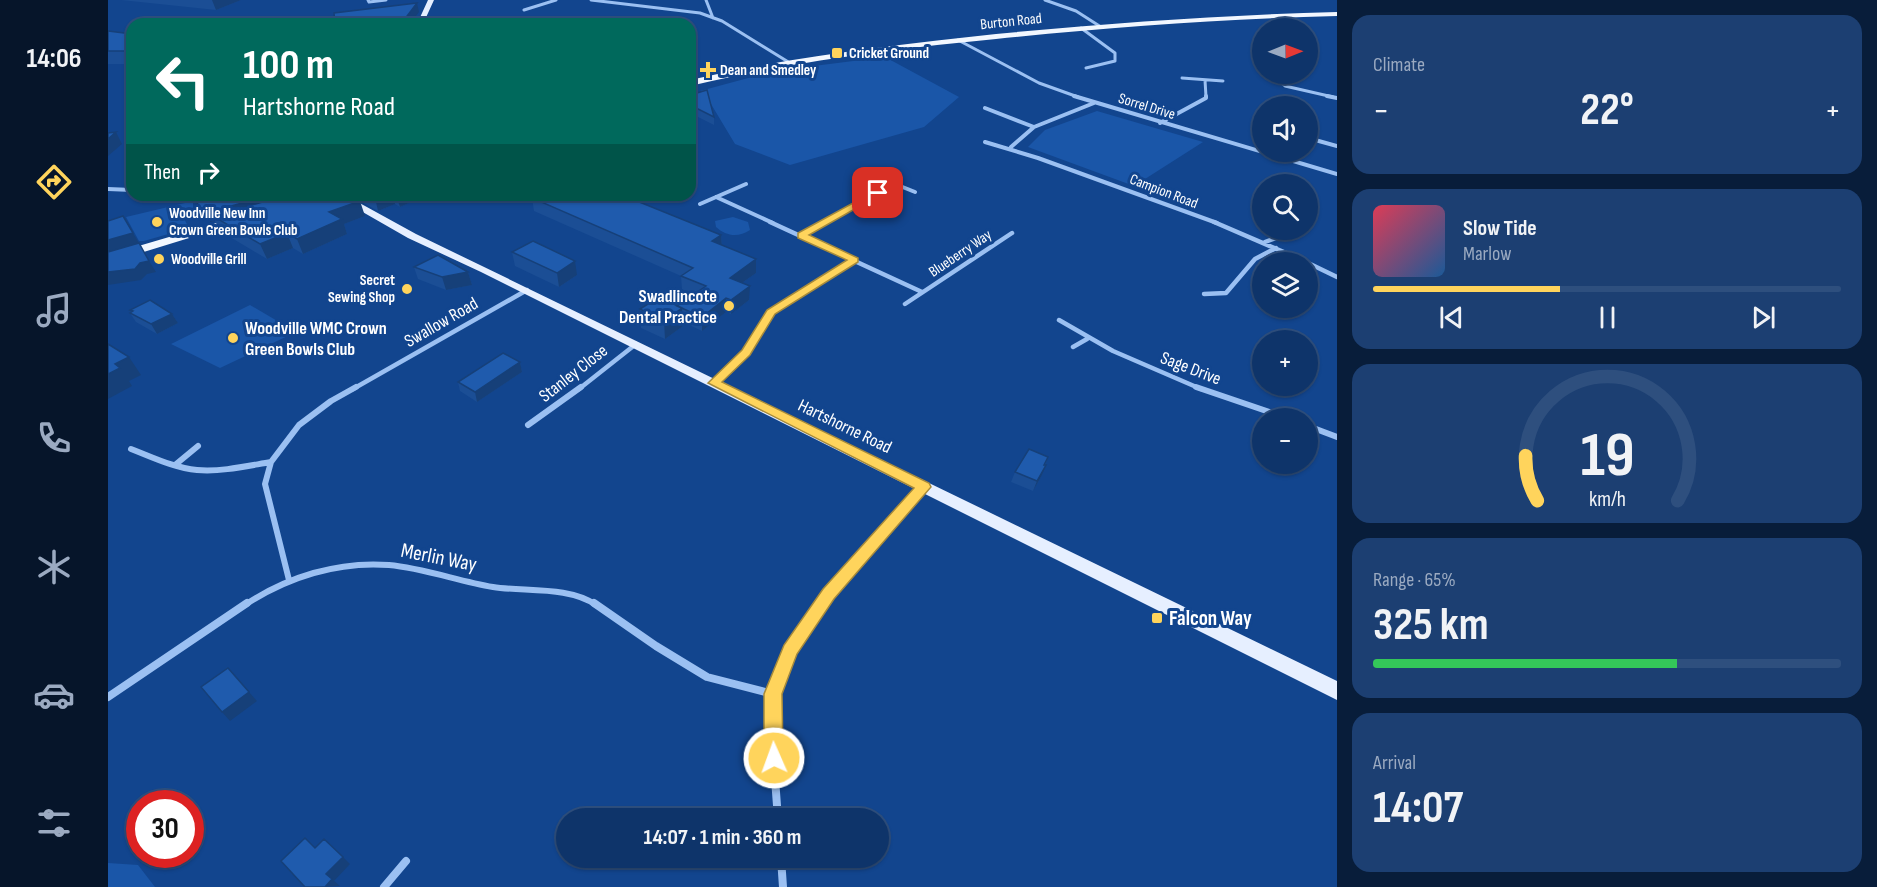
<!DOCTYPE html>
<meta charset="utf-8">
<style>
:root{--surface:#0e346a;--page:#1c3f72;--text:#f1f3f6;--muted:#9baac1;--line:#2e4f7e;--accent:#ffd45c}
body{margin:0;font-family:"Sofia Sans Condensed",sans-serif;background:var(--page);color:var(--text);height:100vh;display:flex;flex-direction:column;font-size:22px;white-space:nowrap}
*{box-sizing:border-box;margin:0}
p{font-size:20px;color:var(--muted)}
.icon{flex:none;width:33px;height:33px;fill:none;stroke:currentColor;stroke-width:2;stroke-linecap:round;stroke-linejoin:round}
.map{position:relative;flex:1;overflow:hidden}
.drawer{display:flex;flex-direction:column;gap:15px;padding:15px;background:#081d3a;width:540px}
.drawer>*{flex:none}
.guide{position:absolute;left:18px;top:18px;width:570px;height:183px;border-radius:18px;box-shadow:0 2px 4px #0004,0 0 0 2px var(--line);background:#00695c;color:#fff;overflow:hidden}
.needle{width:39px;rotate:89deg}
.fabs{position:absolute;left:1144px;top:18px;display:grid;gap:12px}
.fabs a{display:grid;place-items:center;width:66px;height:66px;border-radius:50%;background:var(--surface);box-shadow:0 2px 4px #0004,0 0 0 2px var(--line);font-size:30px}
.speed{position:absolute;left:18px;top:790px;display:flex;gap:12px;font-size:30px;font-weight:700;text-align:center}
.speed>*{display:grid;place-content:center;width:78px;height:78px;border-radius:50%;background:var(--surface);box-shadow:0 2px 4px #0004,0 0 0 2px var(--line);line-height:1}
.speed .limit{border:9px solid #d22;background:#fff;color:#111}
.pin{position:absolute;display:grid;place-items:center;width:51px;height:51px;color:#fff;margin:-26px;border-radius:12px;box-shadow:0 3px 9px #0006}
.me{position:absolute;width:66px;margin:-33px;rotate:358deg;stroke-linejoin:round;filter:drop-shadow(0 0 4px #0008)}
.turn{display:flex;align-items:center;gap:21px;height:126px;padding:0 18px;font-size:27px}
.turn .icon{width:78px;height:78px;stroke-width:2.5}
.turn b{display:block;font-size:42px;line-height:51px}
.then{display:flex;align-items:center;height:57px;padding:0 18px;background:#0003;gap:12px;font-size:22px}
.big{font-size:45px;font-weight:700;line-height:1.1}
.drawer .widget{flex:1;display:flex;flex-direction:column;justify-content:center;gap:9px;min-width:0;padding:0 21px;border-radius:18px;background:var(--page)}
.drawer .dial{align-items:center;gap:0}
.dial svg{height:156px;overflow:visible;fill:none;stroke:var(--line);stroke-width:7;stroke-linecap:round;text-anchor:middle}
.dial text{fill:var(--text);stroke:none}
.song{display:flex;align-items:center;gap:18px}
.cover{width:72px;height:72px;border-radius:9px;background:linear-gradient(135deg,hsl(350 70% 55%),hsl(210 70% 35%))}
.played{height:6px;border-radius:3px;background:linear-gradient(90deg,var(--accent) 40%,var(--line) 40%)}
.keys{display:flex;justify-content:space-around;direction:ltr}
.heat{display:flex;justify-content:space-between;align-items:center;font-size:33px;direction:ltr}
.charge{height:9px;border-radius:4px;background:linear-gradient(90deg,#34c759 65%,var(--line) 0)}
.trip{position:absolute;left:448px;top:808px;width:333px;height:60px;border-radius:30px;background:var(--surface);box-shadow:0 2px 4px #0004,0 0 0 2px var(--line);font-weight:700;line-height:60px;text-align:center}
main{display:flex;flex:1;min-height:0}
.dock{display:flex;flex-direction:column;width:108px;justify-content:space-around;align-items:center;background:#06152a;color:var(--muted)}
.dock .icon{width:42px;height:42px}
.dock .current{color:var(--accent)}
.dock b{font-size:27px;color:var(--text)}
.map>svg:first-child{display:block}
.green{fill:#1a56a8}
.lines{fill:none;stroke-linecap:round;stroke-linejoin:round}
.minor-far4{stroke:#9bc0f2;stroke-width:3}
.minor-far3{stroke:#9bc0f2;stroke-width:4}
.minor-far2{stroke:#9bc0f2;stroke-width:4.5}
.minor-far1{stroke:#9bc0f2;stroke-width:6}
.minor{stroke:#9bc0f2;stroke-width:8}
.tertiary{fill:#9bc0f2;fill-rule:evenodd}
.primary{fill:#e6efff;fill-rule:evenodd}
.trunk{fill:#f2f7ff;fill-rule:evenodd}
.wall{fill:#1b4e95}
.shaded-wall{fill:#164079}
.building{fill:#1f5bad;stroke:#164079;stroke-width:1.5}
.route{fill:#ffd45c;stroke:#a68a3c;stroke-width:1.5}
.poi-dot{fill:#ffd45c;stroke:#12458e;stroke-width:2}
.labels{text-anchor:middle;stroke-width:6;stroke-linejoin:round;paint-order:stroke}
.far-street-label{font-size:15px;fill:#fff;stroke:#12458e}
.far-poi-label{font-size:15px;font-weight:bold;fill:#fff;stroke:#12458e;text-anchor:start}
.poi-label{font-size:18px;font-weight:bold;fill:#fff;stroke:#12458e;text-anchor:end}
.street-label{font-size:18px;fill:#fff;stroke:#12458e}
.near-street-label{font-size:21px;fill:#fff;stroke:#12458e}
.near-poi-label{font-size:21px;font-weight:bold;fill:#fff;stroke:#12458e;text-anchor:start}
</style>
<main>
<nav class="dock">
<b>14:06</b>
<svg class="icon current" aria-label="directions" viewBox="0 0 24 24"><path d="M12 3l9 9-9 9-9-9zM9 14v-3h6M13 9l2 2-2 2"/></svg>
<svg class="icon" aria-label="music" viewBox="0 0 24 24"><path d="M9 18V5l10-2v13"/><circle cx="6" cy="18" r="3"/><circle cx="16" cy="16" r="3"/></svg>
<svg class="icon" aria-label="phone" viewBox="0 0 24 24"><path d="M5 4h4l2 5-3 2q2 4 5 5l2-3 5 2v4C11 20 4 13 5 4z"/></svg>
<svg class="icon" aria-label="climate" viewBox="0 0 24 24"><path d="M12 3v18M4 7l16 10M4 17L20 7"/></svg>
<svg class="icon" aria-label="car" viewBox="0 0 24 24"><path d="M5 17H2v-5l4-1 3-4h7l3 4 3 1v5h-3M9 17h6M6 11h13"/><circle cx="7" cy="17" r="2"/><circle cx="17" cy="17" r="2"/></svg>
<svg class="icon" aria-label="filters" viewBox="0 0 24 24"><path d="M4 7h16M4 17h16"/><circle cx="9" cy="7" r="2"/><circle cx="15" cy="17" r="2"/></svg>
</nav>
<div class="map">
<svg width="1229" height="887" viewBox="0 0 1229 887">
<rect width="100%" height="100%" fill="#12458e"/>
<path class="green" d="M 777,57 L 851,97 L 816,127 L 682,165 L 627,144 L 597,94 L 592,91 L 666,71 Z
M 989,111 L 1095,142 L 1026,186 L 920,147 L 937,130 Z
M 77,203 L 85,203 L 85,211 L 74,215 L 81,228 L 36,241 L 31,241 L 18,217 Z
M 625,217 L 640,222 L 642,230 C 630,238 618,236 608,227 L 607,221 Z
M 142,305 L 188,332 L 112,368 L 63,344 Z
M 0,863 L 30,865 L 47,887 L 0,887 Z"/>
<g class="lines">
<path class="minor-far4" d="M 260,0 L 261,2 L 278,0
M 483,0 L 592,13 L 614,21 L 682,63
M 598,0 L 605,18
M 937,0 L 968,11 L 993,27
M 416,10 L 448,0
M 973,28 L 1007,53 L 1007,61 L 978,68
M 850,40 L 931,83 L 970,97
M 1074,78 L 1115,81
M 1168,78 L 1177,86 L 1225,97
M 1097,80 L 1098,97"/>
<path class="minor-far3" d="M 966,96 L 1229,174
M 1219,96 L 1229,98
M 877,108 L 926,127
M 1052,123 L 1098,98 L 1098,96
M 1200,138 L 1229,146
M 877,142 L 930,158 L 1109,223
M 903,147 L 926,127 L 986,103
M 772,178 L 807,192
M 608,197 L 665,223
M 592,204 L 638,184
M 716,223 L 787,184"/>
<path class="minor-far2" d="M 662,222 L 814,292
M 1106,222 L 1199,262
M 693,236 L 719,222
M 1157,242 L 1190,230
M 1200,263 L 1229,277
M 1096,294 L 1118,293 L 1147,259 L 1168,248
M 797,304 L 904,233
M 951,320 L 1005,351 L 1093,389
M 965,347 L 979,339
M 606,383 L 638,352 L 663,312 L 746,260
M 245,389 L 419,290
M 471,389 L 528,344"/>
<path class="minor-far1" d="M 1088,387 L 1179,418
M 420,425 L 473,387
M 1200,426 L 1229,437
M 23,449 C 44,457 66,468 89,470 C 114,472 139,466 163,462
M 67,465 L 90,446
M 181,580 L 157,484 L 163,462 L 191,425 L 223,401 L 248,387
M 137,605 C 179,577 230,561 281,565 C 315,568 350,581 385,587 C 416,592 461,586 488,605
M 713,605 L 816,487"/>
<path class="minor" d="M 486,603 L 548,646 L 599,677 L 665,694
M 0,697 L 139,603
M 670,819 L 664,738 L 665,694 L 682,651 L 714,603
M 673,858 L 675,887
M 276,887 L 298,861"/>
<path class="tertiary" d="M 0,187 L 24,188 L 24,192 L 0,191 Z"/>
<path class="primary" d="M 320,0 L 326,0 L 315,24 L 309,24 Z
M 225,195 L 237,195 L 308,234 L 1229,681 L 1229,700 L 373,272 L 300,238 Z"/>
<path class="trunk" d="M 1229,12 L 1229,16 C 1115,19 1002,27 888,39 C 785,49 683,62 582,86 L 582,80 C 683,57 785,45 888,34 C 1002,23 1115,15 1229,12 Z
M 129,217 L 133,218 L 133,222 L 0,263 L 0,255 Z"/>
</g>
<path class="wall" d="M 13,0 L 133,0 L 108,10 Z
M 0,31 L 24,34 L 24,64 L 0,64 Z
M 582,95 L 606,117 L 606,125 L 582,113 Z
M 248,195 L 316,195 L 316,196 L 292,207 L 287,204 L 270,211 L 250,200 Z
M 424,198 L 613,235 L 614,245 L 648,259 L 648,273 L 634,283 L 641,300 L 623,314 L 618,312 L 594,331 L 575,322 L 575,326 L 557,339 L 533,328 L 532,309 L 569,306 L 585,295 L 574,289 L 573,276 L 426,211 Z
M 87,201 L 147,204 L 257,216 L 236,224 L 239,234 L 195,254 L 185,248 L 159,259 L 112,231 L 107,221 L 102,222 L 91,210 Z
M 404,252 L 469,275 L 451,287 L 407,266 Z
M 306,267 L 360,272 L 364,285 L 338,290 L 310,279 Z
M 22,310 L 64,314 L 70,323 L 49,334 L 28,322 L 22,313 L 24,312 Z
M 412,362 L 414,372 L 369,402 L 352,391 L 350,382 Z
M 940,457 L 934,475 L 925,491 L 903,482 L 907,472 Z"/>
<path class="shaded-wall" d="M 104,0 L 133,0 L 108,10 Z
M 309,3 L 311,12 L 302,24 L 293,24 Z
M 8,132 L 14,144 L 0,156 L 0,139 Z
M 296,195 L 316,195 L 316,196 L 292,207 L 289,198 Z
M 285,196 L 287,204 L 270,211 L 268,202 Z
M 145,200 L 149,209 L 105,216 L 107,221 L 102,222 L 98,213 Z
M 252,201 L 257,216 L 236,224 L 239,234 L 195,254 L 189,239 L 221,212 Z
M 25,233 L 31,243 L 0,253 L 0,240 Z
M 179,233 L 185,248 L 159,259 L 152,244 Z
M 613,235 L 614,248 L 604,241 Z
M 648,259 L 648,273 L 621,292 L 622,278 Z
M 41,261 L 48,272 L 39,274 L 33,280 L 0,285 L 0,272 Z
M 467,261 L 469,275 L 451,287 L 449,273 Z
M 360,272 L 364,285 L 338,290 L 334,277 Z
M 642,286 L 641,300 L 623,314 L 623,300 Z
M 618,298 L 618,312 L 594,331 L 594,317 Z
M 574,308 L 575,326 L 557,339 L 556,321 Z
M 64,314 L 70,323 L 49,334 L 43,324 Z
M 21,357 L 33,375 L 21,381 L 24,386 L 0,399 L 0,374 L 7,364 Z
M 412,362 L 414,372 L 369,402 L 367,392 Z
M 938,465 L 934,475 L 925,491 L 929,481 Z
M 141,692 L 149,701 L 122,721 L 114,712 Z
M 235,857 L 242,864 L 226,881 L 218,874 Z
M 224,879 L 232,886 L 217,887 Z"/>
<path class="building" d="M 309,3 L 293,24 L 227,24 L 226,13 Z
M 0,31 L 24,34 L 24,51 L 0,51 Z
M 599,90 L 606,117 L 582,105 L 582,95 Z
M 8,132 L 0,139 L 0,133 Z
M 109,195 L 141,195 L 145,200 L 98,213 L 87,201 Z
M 179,195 L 241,195 L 252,201 L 221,212 L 234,219 L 189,239 L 179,233 L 152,244 L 105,216 Z
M 255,195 L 296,195 L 289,198 L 285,196 L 268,202 Z
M 429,195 L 514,195 L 613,235 L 604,241 L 648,259 L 622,278 L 642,286 L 623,300 L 618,298 L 594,317 L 569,306 L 598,286 L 573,276 L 585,268 L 424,198 Z
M 15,216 L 25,233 L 0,240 L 0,221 Z
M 425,241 L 467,261 L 449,273 L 404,252 Z
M 31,243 L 41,261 L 32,263 L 27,269 L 0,272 L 0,252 Z
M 330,255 L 360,272 L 334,277 L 306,267 Z
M 551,297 L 574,308 L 556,321 L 532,309 Z
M 42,300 L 64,314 L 43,324 L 22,313 L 25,311 L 22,310 Z
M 0,344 L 21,357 L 7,364 L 12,368 L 0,374 Z
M 395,353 L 412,362 L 367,392 L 350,382 Z
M 921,449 L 940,457 L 936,465 L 938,465 L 929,481 L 907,472 Z
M 120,668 L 141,692 L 114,712 L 93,687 Z
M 197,838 L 207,848 L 216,839 L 235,857 L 218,874 L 224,879 L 217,887 L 197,887 L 173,861 Z"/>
<path class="route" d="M 767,191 L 775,193 L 701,235 L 750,258 L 750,262 L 667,314 L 642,355 L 614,382 L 821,483 L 823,487 L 726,599 L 689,654 L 674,694 L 675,758 L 672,765 L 666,768 L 659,765 L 656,758 L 656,694 L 676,645 L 715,589 L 806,488 L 600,383 L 634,350 L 659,310 L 739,260 L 690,238 L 690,233 Z"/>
<g class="poi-dot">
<rect x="723" y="47" width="12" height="12" rx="3"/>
<path d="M597 61h6v6h6v6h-6v6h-6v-6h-6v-6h6z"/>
<circle cx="49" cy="222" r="6"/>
<circle cx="51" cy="259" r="6"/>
<circle cx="299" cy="289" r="6"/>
<circle cx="621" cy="306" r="6"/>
<circle cx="125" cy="338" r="6"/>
<rect x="1043" y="612" width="12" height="12" rx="3"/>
</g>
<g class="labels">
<g class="far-street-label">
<text transform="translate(903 21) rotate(-6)" y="5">Burton Road</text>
<text transform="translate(1039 106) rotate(17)" y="5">Sorrel Drive</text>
<text transform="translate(1056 191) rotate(21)" y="5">Campion Road</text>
<text transform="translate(852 253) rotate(-34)" y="5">Blueberry Way</text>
</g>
<g class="far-poi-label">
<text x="741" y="58">Cricket Ground</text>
<text x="612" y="75">Dean and Smedley</text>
<text x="61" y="218">Woodville New Inn<tspan x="61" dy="17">Crown Green Bowls Club</tspan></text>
<text x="63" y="264">Woodville Grill</text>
<text x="287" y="285" text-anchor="end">Secret<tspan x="287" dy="17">Sewing Shop</tspan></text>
</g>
<g class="poi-label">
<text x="609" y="302">Swadlincote<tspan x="609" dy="21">Dental Practice</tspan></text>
<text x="137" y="334" text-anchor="start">Woodville WMC Crown<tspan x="137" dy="21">Green Bowls Club</tspan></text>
</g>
<g class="street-label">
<text transform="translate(333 322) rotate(-30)" y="6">Swallow Road</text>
<text transform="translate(1083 368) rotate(21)" y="6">Sage Drive</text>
<text transform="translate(465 373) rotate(-38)" y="6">Stanley Close</text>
<text transform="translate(737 426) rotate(26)" y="6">Hartshorne Road</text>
</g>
<g class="near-street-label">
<text transform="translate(331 557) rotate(11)" y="7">Merlin Way</text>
</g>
<g class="near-poi-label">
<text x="1061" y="625">Falcon Way</text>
</g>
</g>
</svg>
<div class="fabs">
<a><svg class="needle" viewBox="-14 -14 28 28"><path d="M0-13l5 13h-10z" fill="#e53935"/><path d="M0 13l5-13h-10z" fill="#9baac1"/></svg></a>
<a><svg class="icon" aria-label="sound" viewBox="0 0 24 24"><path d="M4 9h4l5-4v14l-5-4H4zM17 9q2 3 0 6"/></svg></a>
<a><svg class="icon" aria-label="search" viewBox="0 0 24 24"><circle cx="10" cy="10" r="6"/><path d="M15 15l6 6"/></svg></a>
<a><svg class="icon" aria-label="layers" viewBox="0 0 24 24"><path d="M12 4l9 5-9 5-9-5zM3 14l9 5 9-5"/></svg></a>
<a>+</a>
<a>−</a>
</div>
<div class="speed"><div class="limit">30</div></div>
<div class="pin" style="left:770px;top:193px;background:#d93025"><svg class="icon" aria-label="arrive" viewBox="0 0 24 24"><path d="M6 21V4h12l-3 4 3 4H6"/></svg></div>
<svg class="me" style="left:666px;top:758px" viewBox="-20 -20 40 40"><circle r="17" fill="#ffd45c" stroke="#fff" stroke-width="3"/><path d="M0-11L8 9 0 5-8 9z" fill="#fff"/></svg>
<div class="trip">14:07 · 1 min · 360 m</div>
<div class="guide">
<div class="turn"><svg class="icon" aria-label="left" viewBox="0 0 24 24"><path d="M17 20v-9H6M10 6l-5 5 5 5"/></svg><div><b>100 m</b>Hartshorne Road</div></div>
<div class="then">Then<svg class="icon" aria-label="right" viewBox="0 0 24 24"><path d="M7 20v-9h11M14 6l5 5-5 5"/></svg></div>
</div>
</div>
<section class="drawer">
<div class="widget"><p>Climate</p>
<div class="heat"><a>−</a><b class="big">22°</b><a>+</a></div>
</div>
<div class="widget">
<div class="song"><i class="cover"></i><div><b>Slow Tide</b><p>Marlow</p></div></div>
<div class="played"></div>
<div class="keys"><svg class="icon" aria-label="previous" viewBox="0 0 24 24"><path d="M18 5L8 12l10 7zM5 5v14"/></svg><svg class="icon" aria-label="pause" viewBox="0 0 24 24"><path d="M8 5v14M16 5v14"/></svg><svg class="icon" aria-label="next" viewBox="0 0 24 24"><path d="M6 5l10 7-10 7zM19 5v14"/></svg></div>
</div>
<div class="widget dial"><svg viewBox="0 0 100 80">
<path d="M14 69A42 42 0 1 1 86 69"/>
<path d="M14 69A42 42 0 0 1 8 46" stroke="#ffd45c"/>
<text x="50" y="56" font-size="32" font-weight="700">19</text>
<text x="50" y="72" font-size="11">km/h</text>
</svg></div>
<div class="widget"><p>Range · 65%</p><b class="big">325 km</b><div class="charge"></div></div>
<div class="widget"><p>Arrival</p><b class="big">14:07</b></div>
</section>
</main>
